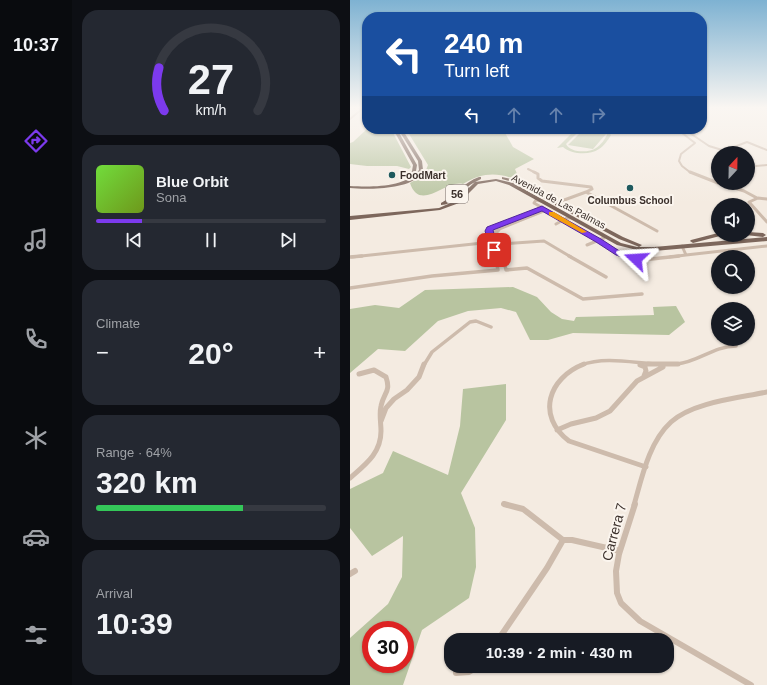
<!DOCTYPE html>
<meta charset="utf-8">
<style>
:root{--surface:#171b24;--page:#242831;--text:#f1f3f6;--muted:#9ea1a6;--line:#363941;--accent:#7c3aed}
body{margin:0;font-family:Helvetica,sans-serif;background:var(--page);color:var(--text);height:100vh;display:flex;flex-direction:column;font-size:15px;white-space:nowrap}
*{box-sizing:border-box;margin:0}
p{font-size:13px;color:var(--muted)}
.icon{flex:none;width:22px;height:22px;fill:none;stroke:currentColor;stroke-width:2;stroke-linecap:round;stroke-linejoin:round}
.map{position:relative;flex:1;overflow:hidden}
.sheet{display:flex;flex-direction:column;gap:10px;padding:10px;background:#0d0f14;width:278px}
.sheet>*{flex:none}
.top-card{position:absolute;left:12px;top:12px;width:345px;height:122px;border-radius:16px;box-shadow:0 1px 3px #0004;background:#1a4fa0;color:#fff;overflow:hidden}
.needle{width:26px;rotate:22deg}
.controls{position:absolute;left:361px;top:146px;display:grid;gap:8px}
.controls a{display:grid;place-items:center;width:44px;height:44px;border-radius:50%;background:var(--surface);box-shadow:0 1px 3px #0004;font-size:20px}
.speed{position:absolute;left:12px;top:621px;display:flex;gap:8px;font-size:20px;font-weight:700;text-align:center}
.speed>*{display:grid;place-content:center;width:52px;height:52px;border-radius:50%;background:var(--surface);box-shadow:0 1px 3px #0004;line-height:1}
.speed .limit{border:6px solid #d22;background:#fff;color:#111}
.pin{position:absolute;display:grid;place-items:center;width:34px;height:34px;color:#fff;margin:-17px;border-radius:8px;box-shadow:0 2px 6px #0006}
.me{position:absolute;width:44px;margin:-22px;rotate:290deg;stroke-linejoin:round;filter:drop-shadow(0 0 3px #0008)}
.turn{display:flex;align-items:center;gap:14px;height:84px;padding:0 16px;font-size:18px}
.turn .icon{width:52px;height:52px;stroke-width:2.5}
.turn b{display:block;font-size:28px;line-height:34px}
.lanes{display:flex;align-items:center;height:38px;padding:0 16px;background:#0003;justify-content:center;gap:20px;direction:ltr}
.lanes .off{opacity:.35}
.big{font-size:30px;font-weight:800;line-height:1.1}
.sheet .tile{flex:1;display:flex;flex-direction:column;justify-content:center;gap:6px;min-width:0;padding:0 14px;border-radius:16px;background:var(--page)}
.sheet .dial{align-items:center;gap:0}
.dial svg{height:104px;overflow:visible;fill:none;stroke:var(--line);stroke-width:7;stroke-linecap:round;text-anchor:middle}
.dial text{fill:var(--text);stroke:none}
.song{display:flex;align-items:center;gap:12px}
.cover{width:48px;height:48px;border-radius:6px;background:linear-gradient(135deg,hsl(100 70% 55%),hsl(80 70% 35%))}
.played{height:4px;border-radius:2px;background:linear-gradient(90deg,var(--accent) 20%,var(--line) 20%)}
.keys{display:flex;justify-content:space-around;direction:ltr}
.heat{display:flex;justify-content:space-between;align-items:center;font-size:22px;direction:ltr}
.charge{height:6px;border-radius:3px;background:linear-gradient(90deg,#34c759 64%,var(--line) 0)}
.trip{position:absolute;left:94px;top:633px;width:230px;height:40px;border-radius:16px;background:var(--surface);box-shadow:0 1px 3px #0004;font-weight:800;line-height:40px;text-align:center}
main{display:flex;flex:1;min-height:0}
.menu{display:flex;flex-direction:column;width:72px;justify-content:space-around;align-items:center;background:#090b0e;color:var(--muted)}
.menu .icon{width:28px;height:28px}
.menu .active{color:var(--accent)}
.menu b{font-size:18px;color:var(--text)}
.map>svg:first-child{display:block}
.green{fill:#b8c4a0;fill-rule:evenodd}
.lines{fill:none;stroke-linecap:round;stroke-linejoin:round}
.street-far4{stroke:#cdbbac;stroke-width:2}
.street-far3{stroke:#cdbbac;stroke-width:3}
.street-far2{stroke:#cdbbac;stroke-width:3.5}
.street-far1{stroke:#cdbbac;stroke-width:5}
.street{stroke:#cdbbac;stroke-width:6}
.primary{fill:#7d675c;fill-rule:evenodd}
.route{fill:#7c3aed;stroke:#51269a}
.slow{fill:#f59e0b}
.poi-dot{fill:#1f5a5e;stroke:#fbf5ee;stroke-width:1.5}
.labels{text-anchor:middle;stroke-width:4;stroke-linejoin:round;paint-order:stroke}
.far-poi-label{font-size:10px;font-weight:bold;fill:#3b302b;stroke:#fbf5ee;text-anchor:start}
.far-street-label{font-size:10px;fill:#3b302b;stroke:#fbf5ee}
.shield{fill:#fbf5ee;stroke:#756b66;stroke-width:1}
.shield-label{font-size:11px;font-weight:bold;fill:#3b302b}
.near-street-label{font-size:14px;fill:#3b302b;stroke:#fbf5ee}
</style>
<main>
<nav class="menu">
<b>10:37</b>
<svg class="icon active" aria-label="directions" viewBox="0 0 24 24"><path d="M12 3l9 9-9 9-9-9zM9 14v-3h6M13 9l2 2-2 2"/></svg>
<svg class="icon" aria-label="music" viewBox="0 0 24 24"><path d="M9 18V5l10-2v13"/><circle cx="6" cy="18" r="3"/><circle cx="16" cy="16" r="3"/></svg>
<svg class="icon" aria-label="phone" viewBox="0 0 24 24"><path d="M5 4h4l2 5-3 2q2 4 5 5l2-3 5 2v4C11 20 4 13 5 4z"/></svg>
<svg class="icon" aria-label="climate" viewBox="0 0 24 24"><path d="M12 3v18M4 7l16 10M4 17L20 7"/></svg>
<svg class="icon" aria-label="car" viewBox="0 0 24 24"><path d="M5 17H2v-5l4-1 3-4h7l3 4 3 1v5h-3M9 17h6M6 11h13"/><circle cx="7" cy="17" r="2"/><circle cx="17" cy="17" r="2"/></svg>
<svg class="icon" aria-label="filters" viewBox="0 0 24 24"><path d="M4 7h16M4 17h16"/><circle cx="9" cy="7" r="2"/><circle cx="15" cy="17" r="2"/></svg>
</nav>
<section class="sheet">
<div class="tile dial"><svg viewBox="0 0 100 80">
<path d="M14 69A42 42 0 1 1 86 69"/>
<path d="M14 69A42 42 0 0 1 10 36" stroke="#7c3aed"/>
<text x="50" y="56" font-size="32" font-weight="700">27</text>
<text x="50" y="72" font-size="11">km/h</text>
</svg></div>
<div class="tile">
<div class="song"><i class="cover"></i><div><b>Blue Orbit</b><p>Sona</p></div></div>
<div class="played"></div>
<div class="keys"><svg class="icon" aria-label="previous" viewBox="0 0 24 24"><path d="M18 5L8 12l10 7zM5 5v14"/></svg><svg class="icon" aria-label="pause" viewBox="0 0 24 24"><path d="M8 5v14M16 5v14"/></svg><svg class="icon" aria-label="next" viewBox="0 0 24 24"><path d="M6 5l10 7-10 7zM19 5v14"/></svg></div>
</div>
<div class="tile"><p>Climate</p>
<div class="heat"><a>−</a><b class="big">20°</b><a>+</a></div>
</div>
<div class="tile"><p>Range · 64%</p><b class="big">320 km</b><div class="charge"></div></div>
<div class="tile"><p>Arrival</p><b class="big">10:39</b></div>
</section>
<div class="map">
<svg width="417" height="685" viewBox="0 0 417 685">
<rect width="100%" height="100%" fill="#f4ebe1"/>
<path class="green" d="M 17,129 L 41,129 L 61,167 L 59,169 L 47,166 L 17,166 L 0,164 L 0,143 L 3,142 Z
M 56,129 L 155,129 L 154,131 L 163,147 L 184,159 L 165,169 L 170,181 C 148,172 133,172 113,184 C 96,179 70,213 60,183 L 74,175 L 78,165 Z
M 226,129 L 235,129 L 229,131 L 216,144 C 220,153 239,153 246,148 C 251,145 255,139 257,135 L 255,131 L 246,129 L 256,130 L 261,135 C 258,140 254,146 249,149 C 239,156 221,154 213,147 L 207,148 Z
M 232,131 L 255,134 L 256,134 L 243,149 L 218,145 Z
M 163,287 L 187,297 L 201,312 L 212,319 L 224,321 L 226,317 L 304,315 L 303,307 L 326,306 L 335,322 L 319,335 L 223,333 L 198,340 L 180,340 L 166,312 L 151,308 L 118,311 L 88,321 L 55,351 L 28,349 L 0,373 L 0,309 L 25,305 L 49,308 L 75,290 Z
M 156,384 L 156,420 L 111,493 L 125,528 L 126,567 L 119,598 L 72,630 L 53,685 L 0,685 L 0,638 L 38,604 L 52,577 L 53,536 L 22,556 L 0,528 L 0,489 L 33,473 L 43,451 L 98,475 L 110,426 L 113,389 ZM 21,630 L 55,630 L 55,664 L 21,664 Z"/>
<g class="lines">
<path class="street-far4" d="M 0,119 L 13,108
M 327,129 L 345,143 L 331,154 L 329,161 L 332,166 L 341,173
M 334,129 L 359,146 L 382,153
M 376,150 L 397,142 L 417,150
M 406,166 L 417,165
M 178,169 L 186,173"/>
<path class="street-far3" d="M 184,172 L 188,174 L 188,178 L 192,181 L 241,187 L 242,189 L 236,192
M 340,172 L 368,183
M 369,183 L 394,191 L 407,198
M 417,199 L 408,198 L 399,202 L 417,222
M 191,201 L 186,200 L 184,203 L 277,257
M 206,203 L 236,192 L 307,231
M 206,224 L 217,218 L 223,218
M 144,227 L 192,208
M 141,228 L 147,228 L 149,230 L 142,233 L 139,230 Z
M 149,229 L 196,210
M 140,232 L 145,257
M 147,232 L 153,257
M 150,244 L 194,241 L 221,257
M 237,245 L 254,238 L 252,234
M 336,255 L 417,246
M 2,257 L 142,242
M 320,257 L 336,255 L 332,246"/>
<path class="street-far2" d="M 153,256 L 156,270 L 177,268 L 233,299 L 292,294
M 219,256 L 256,277
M 275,256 C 288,263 315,257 329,256
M 0,257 L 12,256
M 0,288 L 82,276 L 148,270 L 145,256
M 74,365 L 82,352 L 120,322 L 126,321 L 141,327
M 231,365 C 261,354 296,367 327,364 C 348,362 364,346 386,346"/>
<path class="street-far1" d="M 234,364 C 198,378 186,416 219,441 L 296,467
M 298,364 L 328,364
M 290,365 L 295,367 L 296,371 L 294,376
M 31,421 L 36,408 L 44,399 L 57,390 L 69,377 L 74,364
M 207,430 L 221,424 L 246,418 L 260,411 L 287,381 L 313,367
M 0,478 C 16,464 31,453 31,431 C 31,423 29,414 31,406 C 34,392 41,392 36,377 L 24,370 L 9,374
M 154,504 L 157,505
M 284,505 C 292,477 299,442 321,422 C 343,402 389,398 417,392"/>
<path class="street" d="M 154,504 L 173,509 L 213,540 L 222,540 L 270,551
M 285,504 L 269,554 L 266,571 L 267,593 L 271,603 L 290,621 L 401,685
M 0,574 L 5,571
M 148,640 L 197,568 L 213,540
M 106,673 L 119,672 L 129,666"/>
<path class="primary" d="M 43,129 L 47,129 L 67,165 L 66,171 L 62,177 L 58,176 L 62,171 L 63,165 Z
M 48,129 L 52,129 L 72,161 L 73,170 C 71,172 69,176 67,178 C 54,189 17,190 0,188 L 0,186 C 21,187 55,188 69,170 L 68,161 Z
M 129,177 L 131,177 L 131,179 C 127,181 123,183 120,185 C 111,192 103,205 91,205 L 91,203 C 105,196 114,182 129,177 Z
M 152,177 L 171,181 L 199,198 L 195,199 L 167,183 L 152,179 Z
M 146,179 L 163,183 L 271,243 L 287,247 L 304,247 L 417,237 L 417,241 L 304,251 L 287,250 L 267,245 L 159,185 L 146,181 L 128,184 L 109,203 L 90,210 L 0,220 L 0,216 L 89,208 L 105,201 L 125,182 Z
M 205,203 L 209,203 L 273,237 L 292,245 L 289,247 L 287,246 L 269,239 L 205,205 Z
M 398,232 L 413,233 L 416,235 L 413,237 L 396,235 L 398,235 Z
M 368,233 L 368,235 L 371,235 L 370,236 L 343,243 L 340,241 L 341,240 Z"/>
</g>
<linearGradient id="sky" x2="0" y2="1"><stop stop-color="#7eb2d2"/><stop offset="0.53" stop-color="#faf6f2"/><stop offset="1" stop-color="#faf6f2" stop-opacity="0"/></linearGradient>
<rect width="417" height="203" fill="url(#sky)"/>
<path class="route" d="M 192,206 L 251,239 L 271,252 L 290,259 L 286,262 L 266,255 L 246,242 L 192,211 L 143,230 L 148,250 L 144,252 L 142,251 L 135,231 L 137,227 Z"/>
<path class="slow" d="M 199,212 L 204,212 L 237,232 L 232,233 L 199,215 Z"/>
<g class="poi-dot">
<circle cx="42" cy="175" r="4"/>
<circle cx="280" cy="188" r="4"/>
</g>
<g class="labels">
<g class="far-poi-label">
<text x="50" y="179">FoodMart</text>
<text x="280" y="204" text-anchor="middle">Columbus School</text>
</g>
<g class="far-street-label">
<text transform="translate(209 201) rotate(28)" y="4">Avenida de Las Palmas</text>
</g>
<rect class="shield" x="96" y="185" width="22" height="18" rx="3"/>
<g class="shield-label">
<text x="107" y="198">56</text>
</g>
<g class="near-street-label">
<text transform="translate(264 532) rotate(-75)" y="5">Carrera 7</text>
</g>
</g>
</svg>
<div class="controls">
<a><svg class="needle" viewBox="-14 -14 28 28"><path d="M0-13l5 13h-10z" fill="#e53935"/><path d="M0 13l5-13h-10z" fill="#9ea1a6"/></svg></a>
<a><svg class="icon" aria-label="sound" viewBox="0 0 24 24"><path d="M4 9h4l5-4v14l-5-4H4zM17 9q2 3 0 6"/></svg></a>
<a><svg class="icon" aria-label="search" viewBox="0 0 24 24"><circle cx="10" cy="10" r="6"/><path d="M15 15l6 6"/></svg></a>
<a><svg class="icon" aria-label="layers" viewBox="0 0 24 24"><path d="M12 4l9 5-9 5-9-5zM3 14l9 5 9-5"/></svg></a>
</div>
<div class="speed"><div class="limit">30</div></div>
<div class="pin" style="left:144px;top:250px;background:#d93025"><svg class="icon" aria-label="arrive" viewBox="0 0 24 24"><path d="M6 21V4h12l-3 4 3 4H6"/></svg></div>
<svg class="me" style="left:286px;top:259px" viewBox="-20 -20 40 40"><path d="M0-17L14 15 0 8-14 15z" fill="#7c3aed" stroke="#fff" stroke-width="4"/></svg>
<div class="trip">10:39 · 2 min · 430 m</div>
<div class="top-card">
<div class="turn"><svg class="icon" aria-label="left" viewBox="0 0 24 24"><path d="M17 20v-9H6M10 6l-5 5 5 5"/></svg><div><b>240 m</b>Turn left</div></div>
<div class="lanes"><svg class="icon" aria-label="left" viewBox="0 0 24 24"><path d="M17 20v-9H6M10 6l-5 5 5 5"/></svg><svg class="icon off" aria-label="ahead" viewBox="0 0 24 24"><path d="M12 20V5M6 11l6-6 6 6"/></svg><svg class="icon off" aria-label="ahead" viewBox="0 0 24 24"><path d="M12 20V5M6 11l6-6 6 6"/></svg><svg class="icon off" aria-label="right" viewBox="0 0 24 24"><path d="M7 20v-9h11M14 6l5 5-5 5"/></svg></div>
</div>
</div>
</main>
